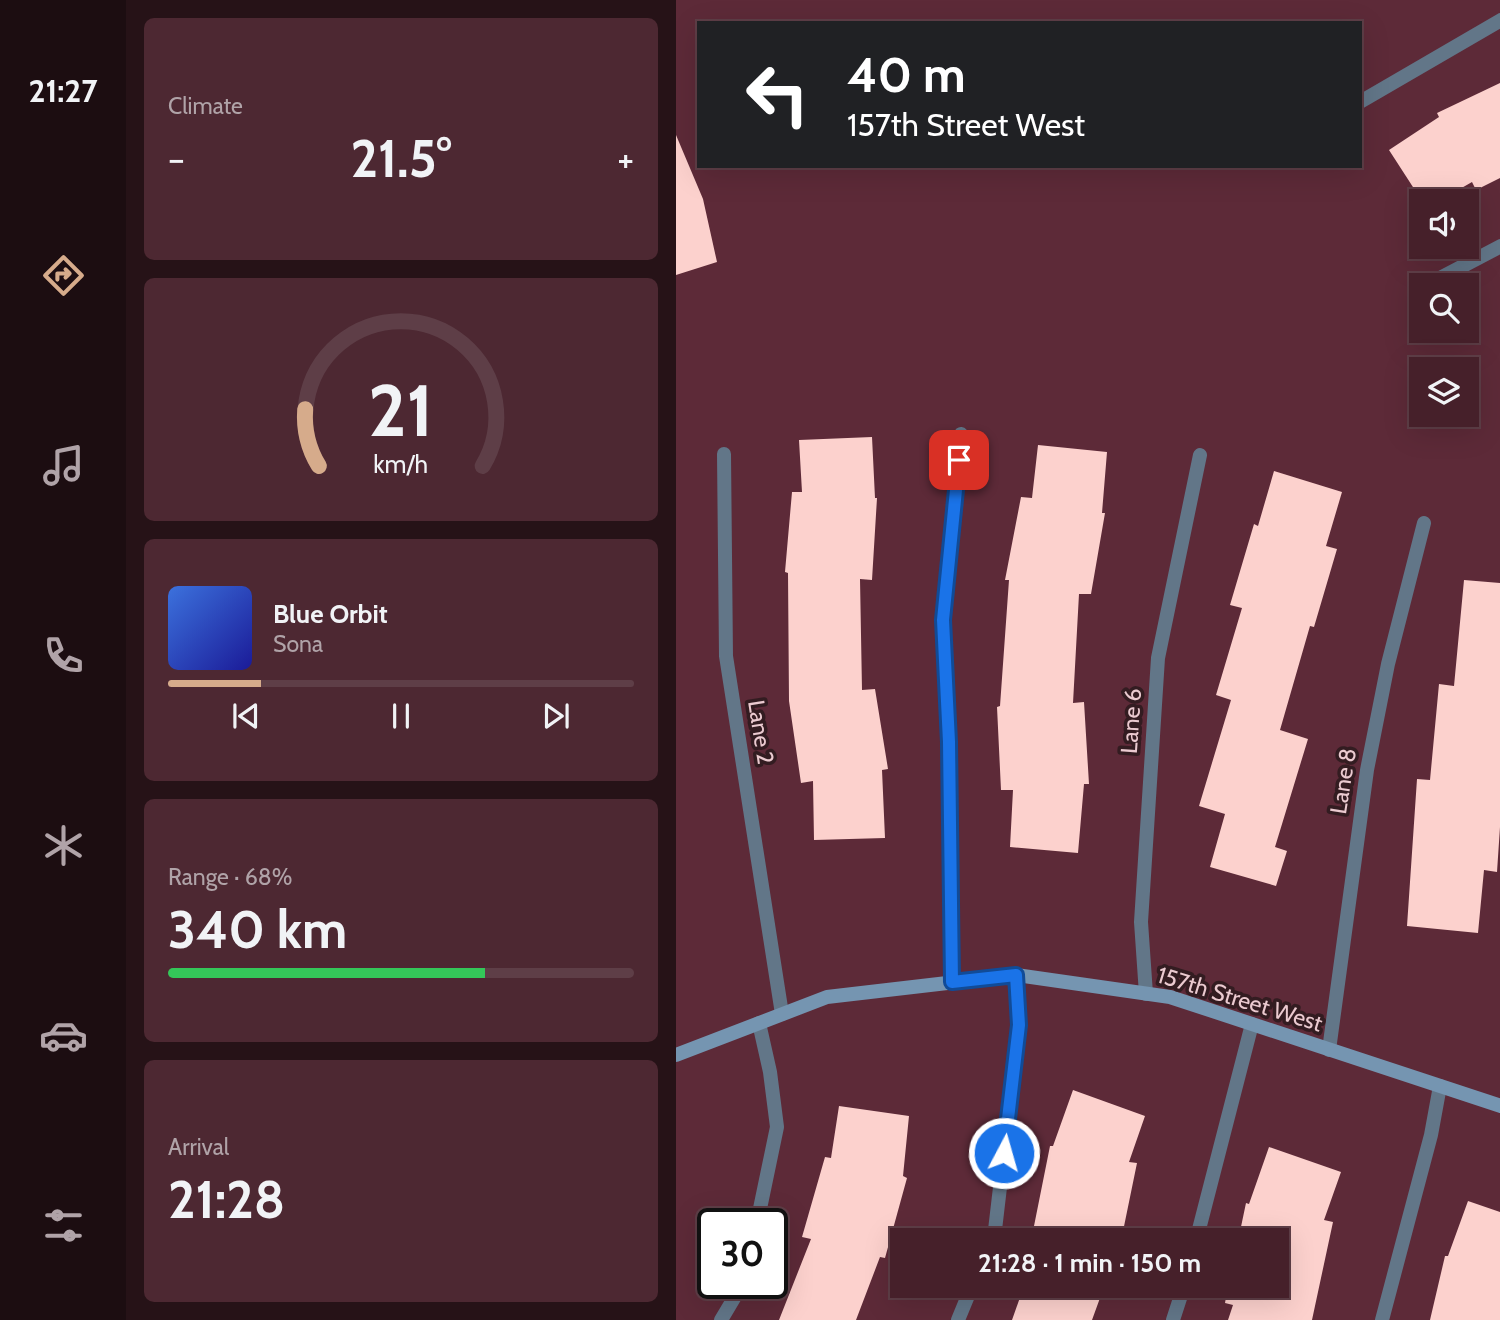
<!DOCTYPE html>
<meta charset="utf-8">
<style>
:root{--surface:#46202a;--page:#4d2832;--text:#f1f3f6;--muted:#b0a3a8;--line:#5e3e47;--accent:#d6ab8b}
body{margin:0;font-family:Cabin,sans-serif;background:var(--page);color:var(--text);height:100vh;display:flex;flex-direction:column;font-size:26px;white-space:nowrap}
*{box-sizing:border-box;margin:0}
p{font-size:23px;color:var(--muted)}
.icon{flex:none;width:38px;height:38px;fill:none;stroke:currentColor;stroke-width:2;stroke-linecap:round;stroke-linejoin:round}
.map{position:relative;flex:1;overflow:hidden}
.panel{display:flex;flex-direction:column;gap:18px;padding:18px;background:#261217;width:550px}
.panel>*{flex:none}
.guide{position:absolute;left:21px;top:21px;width:665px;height:147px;border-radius:0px;box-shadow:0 7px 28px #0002,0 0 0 2px var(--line);background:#202124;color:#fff;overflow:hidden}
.buttons{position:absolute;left:733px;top:189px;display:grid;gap:14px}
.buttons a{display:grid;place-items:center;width:70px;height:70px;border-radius:0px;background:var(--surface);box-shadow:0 7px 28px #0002,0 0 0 2px var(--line);font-size:35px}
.speed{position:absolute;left:21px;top:1208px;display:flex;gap:14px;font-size:35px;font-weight:700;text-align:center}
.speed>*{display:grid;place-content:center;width:91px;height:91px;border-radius:50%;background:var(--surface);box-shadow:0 7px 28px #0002,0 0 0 2px var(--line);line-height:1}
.speed .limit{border:4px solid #111;border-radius:10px;background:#fff;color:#111}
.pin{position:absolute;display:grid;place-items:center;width:60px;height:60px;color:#fff;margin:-30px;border-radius:14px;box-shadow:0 4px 10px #0006}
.me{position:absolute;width:77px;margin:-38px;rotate:6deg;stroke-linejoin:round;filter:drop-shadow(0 0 5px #0008)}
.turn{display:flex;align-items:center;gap:24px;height:147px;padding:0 35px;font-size:32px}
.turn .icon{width:91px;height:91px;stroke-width:2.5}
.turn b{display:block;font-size:49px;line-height:60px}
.big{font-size:52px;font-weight:700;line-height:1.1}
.panel .card{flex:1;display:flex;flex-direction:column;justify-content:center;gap:10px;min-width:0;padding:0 24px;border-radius:10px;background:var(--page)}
.panel .dial{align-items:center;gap:0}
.dial svg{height:182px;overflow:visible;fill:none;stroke:var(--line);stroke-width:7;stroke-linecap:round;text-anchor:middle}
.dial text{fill:var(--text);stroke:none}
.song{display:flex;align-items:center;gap:21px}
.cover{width:84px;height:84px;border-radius:10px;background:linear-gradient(135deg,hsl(220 70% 55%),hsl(240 70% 35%))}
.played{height:7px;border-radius:4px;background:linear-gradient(90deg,var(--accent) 20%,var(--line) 20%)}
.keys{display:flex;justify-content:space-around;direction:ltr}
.heat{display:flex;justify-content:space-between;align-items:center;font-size:38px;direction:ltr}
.charge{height:10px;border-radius:5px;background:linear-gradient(90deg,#34c759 68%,var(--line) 0)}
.trip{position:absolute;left:214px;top:1228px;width:399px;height:70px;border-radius:0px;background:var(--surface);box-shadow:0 7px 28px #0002,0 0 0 2px var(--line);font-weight:700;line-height:70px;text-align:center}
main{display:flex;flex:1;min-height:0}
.tabs{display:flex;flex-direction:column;width:126px;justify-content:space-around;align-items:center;background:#1c0d11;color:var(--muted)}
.tabs .icon{width:49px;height:49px}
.tabs .current{color:var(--accent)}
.tabs b{font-size:32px;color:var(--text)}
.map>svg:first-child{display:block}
.building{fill:#fcd1cd}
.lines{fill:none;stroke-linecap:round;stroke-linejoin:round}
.lane{stroke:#627688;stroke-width:14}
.street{stroke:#627688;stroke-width:14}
.secondary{stroke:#7595b1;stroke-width:14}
.route-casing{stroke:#114b97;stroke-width:18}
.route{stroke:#1a73e8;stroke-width:12}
.labels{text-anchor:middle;stroke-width:7;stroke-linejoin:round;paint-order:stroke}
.street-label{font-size:23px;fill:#ebcad0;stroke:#331c21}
</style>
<main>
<nav class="tabs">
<b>21:27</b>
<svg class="icon current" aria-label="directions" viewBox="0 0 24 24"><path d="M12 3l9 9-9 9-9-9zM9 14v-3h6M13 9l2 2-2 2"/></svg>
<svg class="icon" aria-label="music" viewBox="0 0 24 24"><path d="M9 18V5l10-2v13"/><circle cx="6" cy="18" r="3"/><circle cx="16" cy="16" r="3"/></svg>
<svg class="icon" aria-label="phone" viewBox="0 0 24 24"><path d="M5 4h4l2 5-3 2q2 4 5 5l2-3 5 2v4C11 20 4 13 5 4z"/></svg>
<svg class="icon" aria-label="climate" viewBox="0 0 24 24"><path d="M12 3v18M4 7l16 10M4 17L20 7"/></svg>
<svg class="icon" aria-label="car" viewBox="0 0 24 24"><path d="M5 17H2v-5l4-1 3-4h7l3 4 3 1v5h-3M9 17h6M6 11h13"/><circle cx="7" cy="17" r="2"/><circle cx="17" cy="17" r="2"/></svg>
<svg class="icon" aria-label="filters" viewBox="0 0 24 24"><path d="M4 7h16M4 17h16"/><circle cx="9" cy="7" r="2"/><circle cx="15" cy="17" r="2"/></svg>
</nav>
<section class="panel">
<div class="card"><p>Climate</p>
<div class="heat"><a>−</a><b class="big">21.5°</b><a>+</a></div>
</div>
<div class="card dial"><svg viewBox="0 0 100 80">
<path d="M14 69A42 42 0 1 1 86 69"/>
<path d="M14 69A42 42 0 0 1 8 44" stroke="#d6ab8b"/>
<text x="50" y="56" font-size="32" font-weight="700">21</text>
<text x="50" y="72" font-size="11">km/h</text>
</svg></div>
<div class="card">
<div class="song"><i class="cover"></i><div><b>Blue Orbit</b><p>Sona</p></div></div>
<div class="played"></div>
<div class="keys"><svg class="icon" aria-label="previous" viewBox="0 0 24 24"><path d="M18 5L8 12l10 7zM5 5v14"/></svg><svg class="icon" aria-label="pause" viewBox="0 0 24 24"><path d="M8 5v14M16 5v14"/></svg><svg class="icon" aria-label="next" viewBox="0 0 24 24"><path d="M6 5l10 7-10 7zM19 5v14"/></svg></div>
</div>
<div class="card"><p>Range · 68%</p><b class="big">340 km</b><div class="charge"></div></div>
<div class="card"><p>Arrival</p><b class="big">21:28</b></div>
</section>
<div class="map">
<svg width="825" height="1320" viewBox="0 0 825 1320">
<rect width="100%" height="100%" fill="#5d2a38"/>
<path class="building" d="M 824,83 L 824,178 L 800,190 L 796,182 L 763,201 L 746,201 L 713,150 L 763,117 L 761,113 Z
M 0,135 L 27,199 L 41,262 L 0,275 Z
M 196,437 L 199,498 L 201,498 L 196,580 L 184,579 L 186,690 L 199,689 L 212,769 L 206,770 L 209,838 L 138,840 L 137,781 L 125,783 L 113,701 L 112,573 L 109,572 L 116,492 L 126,492 L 123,440 Z
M 362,445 L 431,452 L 426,513 L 429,513 L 415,594 L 403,594 L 397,703 L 408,702 L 413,784 L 408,784 L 402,853 L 334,847 L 337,790 L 325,790 L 321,707 L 324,706 L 333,580 L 329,580 L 345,497 L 356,498 Z
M 598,471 L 666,492 L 650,546 L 661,549 L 638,627 L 634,626 L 604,730 L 632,739 L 599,847 L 611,851 L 600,886 L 534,867 L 549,814 L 523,806 L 555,700 L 540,695 L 566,608 L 554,605 L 578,524 L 582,526 Z
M 788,580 L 824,583 L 824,827 L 821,872 L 808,870 L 802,933 L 731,926 L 741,779 L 754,780 L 763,684 L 778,686 Z
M 397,1090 L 469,1116 L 453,1162 L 461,1163 L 445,1241 L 355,1241 L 374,1146 L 377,1146 Z
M 163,1106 L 233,1116 L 227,1176 L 231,1178 L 209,1258 L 204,1257 L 180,1320 L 103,1320 L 135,1239 L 126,1237 L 149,1157 L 155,1158 Z
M 593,1147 L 665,1172 L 648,1220 L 657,1222 L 636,1320 L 552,1320 L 557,1305 L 549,1303 L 552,1286 L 600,1286 L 600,1241 L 562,1241 L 570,1203 L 573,1204 Z
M 792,1201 L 824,1212 L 824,1320 L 754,1320 L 769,1256 L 772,1256 Z
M 348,1286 L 426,1286 L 428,1287 L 416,1320 L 336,1320 Z"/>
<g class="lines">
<path class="lane" d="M 684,102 L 825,20
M 766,277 L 825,246"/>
<path class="street" d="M 48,454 L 50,656 L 106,1014
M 276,982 L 273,742 L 267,620 L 285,434
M 470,994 L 465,922 L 482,658 L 524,455
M 653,1050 L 691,770 L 712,664 L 748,523
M 81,1223 L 101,1127 L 94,1072 L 83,1023
M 315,1241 L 319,1230 L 343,1025 L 340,975
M 520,1241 L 576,1024
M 45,1320 L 67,1283
M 282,1320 L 296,1286
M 497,1320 L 508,1286
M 706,1320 L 755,1135 L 764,1086"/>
<path class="secondary" d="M 0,1055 L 151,997 L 340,975 L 494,997 L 825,1106"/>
</g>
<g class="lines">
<defs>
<path id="route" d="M 283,460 L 267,620 L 273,742 L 276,982 L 340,975 L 343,1025 L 328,1153"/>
</defs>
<use href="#route" class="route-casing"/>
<use href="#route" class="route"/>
</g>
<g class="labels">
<g class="street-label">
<text transform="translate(455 721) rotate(-86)" y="8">Lane 6</text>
<text transform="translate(85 732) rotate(81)" y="8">Lane 2</text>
<text transform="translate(667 781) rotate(-81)" y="8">Lane 8</text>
<text transform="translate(564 999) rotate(17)" y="8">157th Street West</text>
</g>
</g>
</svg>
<div class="buttons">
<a><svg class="icon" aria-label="sound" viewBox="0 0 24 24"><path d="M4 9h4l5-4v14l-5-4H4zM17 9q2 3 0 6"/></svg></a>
<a><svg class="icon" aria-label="search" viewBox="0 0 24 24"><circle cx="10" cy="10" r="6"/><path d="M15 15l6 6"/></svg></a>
<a><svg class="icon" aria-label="layers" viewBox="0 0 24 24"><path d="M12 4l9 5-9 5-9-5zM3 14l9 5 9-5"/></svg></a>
</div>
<div class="speed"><div class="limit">30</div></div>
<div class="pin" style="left:283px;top:460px;background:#d93025"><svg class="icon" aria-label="arrive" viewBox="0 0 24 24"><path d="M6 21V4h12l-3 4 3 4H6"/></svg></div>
<svg class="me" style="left:328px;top:1153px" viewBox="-20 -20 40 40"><circle r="17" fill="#1a73e8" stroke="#fff" stroke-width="3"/><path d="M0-11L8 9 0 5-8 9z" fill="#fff"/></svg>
<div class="trip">21:28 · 1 min · 150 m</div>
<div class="guide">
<div class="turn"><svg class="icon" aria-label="left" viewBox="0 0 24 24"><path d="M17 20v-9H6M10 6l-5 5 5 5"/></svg><div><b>40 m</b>157th Street West</div></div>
</div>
</div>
</main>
